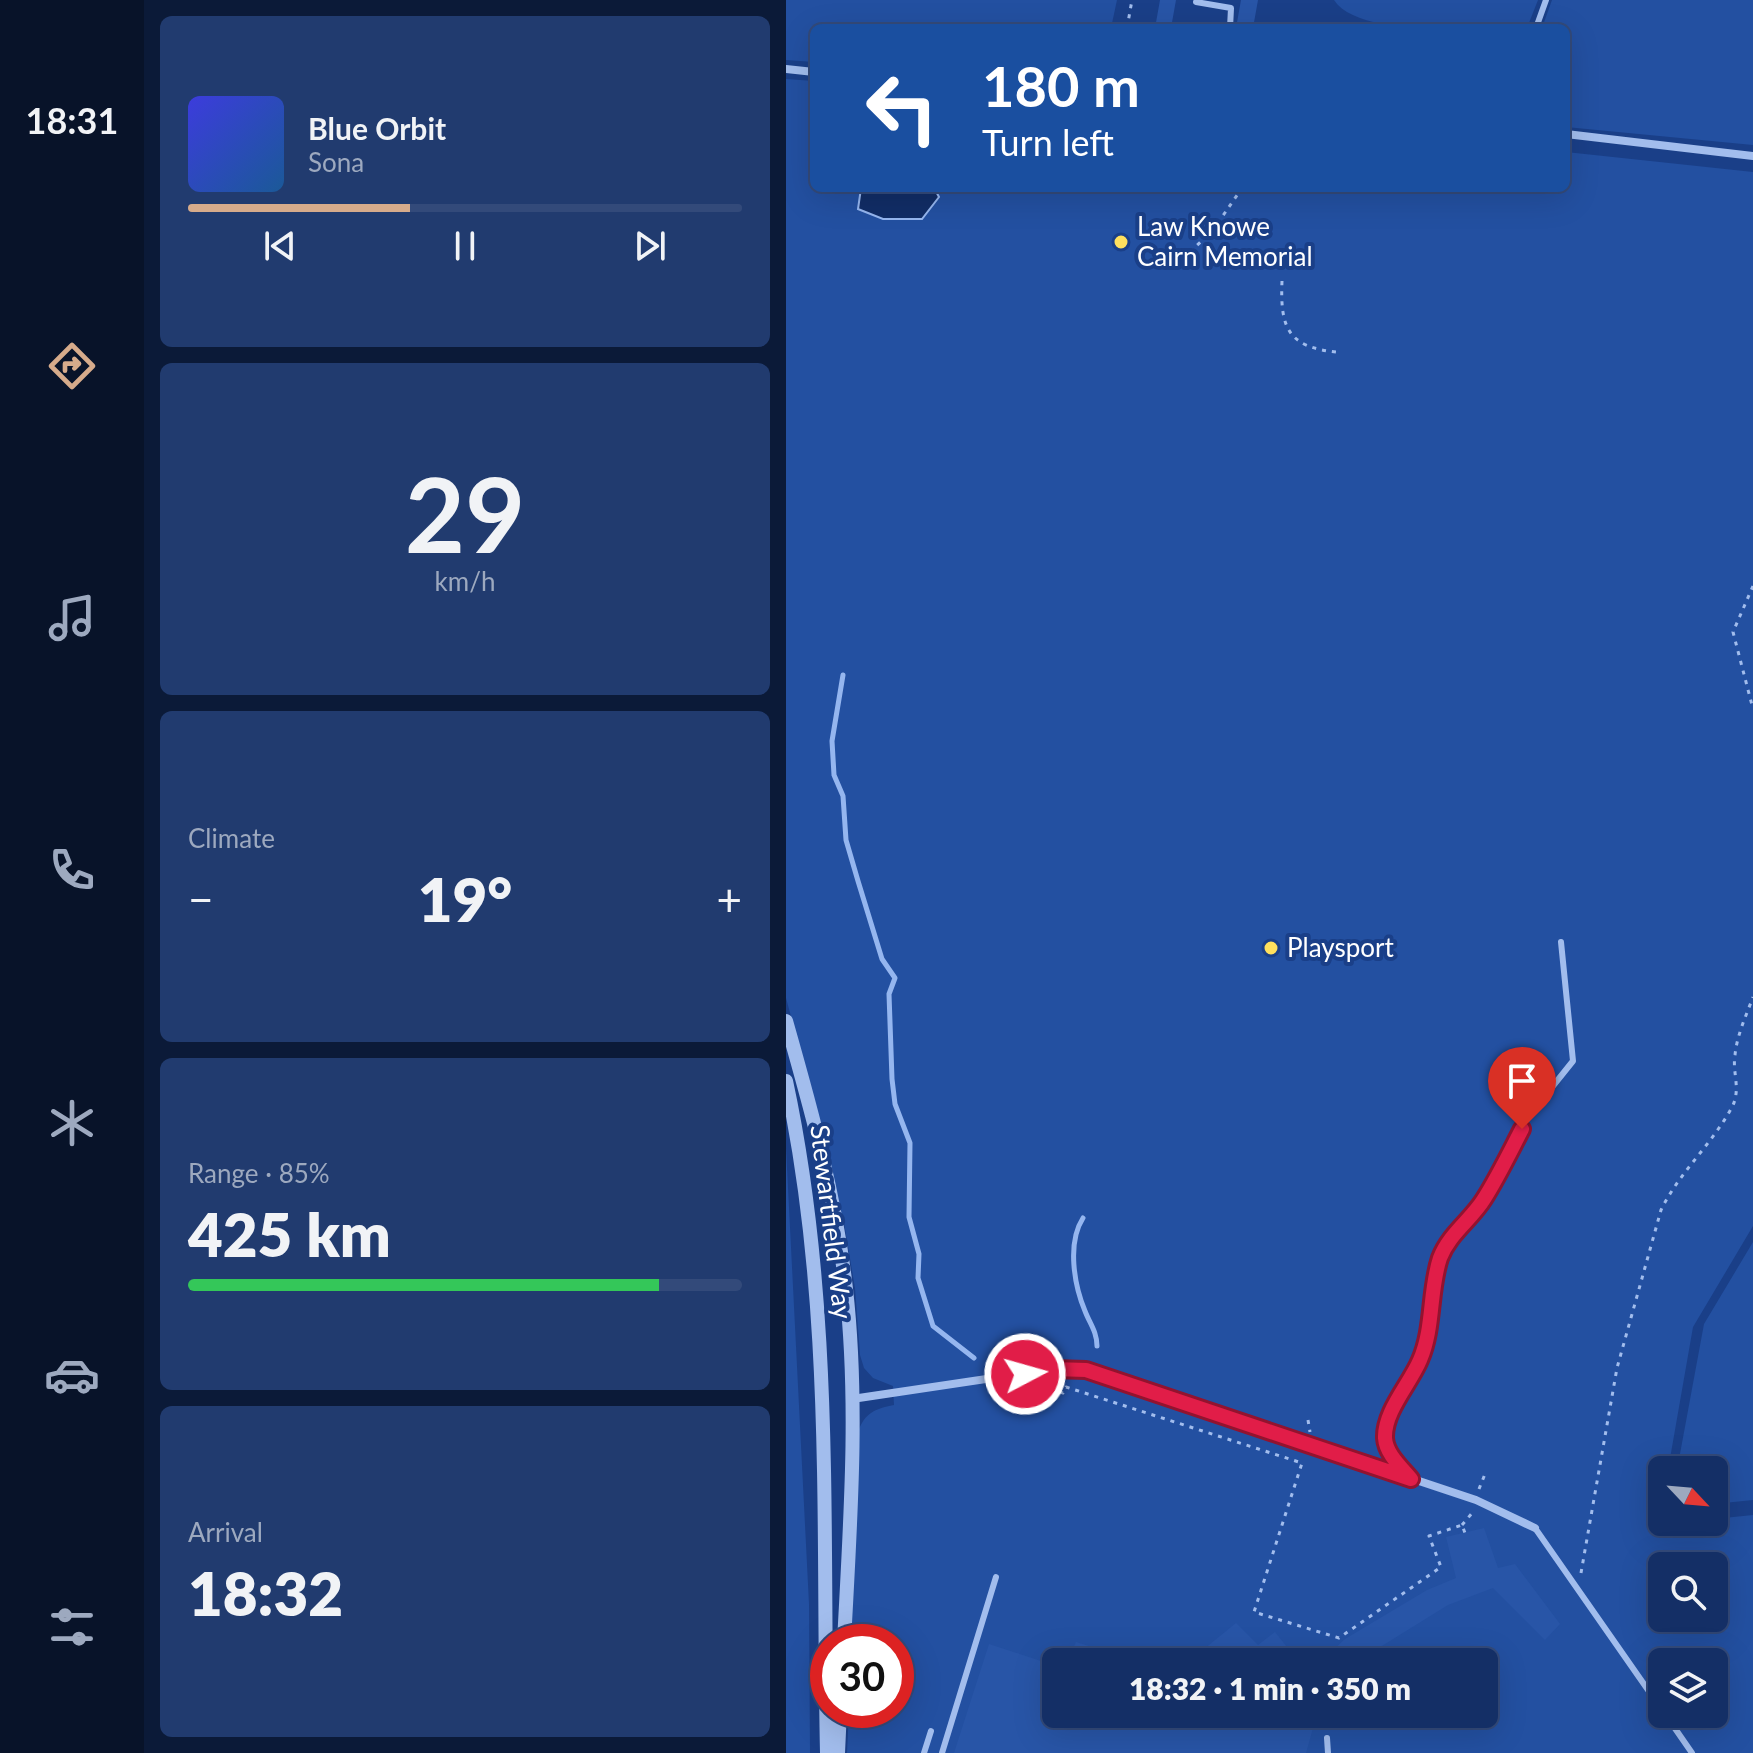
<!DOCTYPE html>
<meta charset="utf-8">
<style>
:root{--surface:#142f66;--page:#213b6f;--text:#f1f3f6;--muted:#9da9bf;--line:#334a7a;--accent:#d6ab8b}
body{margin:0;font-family:Lato,sans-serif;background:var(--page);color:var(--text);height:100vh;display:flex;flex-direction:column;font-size:30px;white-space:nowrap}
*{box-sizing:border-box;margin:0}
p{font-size:26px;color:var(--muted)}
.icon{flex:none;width:44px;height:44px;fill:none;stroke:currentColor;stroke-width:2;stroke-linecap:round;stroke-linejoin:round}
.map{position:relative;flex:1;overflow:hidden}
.side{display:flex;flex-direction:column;gap:16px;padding:16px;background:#0b1a38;width:642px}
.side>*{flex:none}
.top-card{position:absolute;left:24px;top:24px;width:760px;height:168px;border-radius:12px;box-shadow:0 8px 32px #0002,0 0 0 2px var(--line);background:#1a4fa0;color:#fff;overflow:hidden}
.needle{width:52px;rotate:116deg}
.fabs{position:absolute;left:862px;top:1456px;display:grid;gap:16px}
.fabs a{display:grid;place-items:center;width:80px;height:80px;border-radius:12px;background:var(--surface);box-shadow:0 8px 32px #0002,0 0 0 2px var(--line);font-size:40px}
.speed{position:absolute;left:24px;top:1624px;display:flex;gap:16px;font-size:40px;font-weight:700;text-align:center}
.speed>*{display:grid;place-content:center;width:104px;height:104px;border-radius:50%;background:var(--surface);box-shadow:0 8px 32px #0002,0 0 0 2px var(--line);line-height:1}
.speed .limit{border:12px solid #d22;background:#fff;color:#111}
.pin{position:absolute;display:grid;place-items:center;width:68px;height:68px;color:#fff;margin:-82px -34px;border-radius:50% 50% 50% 0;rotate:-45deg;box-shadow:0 0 8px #0007}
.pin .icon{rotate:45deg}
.me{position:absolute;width:88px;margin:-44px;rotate:84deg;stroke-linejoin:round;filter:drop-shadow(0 0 6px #0008)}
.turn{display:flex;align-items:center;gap:28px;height:168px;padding:0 40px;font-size:36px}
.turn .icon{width:104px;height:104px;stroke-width:2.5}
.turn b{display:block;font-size:56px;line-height:68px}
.big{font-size:60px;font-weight:800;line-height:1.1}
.side .tile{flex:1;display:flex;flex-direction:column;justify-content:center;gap:12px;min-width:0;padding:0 28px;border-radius:12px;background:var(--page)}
.side .dial{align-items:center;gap:0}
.dial b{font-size:104px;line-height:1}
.song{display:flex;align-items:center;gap:24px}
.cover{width:96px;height:96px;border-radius:12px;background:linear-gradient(135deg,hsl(240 70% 55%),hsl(210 70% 35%))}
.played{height:8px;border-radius:4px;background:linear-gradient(90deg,var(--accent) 40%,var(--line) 40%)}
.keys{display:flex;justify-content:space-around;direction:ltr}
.heat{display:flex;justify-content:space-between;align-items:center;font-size:44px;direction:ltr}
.charge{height:12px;border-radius:6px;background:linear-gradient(90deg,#34c759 85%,var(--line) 0)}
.trip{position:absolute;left:256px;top:1648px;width:456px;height:80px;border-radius:12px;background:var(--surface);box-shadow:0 8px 32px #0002,0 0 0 2px var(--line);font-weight:800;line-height:80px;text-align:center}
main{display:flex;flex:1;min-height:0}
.tab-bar{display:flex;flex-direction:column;width:144px;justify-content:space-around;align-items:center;background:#081329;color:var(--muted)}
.tab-bar .icon{width:56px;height:56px}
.tab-bar .on{color:var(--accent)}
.tab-bar b{font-size:36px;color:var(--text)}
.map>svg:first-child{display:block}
.green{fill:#2350a1;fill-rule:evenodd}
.water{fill:#112d66;stroke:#95b6ef;stroke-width:2}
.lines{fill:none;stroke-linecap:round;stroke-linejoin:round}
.stream{stroke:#95b6ef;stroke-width:5}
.building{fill:#2855a7}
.path{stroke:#a2bded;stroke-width:3;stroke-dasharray:4 6;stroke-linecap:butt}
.service{stroke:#a2bded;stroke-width:6}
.minor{stroke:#a2bded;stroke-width:8}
.tertiary{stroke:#a2bded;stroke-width:14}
.route-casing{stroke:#92132f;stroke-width:20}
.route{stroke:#e11d48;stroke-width:14}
.poi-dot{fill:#ffe05e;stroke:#1a3f88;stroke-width:3}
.labels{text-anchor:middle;stroke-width:8;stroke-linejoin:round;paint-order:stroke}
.poi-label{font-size:26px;fill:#fff;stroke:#1a3f88;text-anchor:start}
.street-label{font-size:26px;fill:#fff;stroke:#1a3f88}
</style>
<main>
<nav class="tab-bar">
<b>18:31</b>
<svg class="icon on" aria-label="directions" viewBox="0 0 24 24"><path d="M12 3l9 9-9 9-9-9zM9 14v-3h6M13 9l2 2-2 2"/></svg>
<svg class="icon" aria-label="music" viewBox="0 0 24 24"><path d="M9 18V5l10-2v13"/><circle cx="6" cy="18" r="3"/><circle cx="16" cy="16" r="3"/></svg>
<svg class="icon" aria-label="phone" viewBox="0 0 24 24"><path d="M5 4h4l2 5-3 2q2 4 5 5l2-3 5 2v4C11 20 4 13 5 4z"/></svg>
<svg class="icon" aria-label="climate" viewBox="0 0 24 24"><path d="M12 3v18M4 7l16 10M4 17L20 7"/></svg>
<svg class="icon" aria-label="car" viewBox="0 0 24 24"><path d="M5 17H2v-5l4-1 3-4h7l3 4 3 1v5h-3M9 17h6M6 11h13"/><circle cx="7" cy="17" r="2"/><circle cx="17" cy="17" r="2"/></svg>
<svg class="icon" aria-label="filters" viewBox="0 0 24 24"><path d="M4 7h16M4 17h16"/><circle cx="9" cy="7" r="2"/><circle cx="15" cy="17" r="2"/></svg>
</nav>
<section class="side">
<div class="tile">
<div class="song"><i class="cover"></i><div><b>Blue Orbit</b><p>Sona</p></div></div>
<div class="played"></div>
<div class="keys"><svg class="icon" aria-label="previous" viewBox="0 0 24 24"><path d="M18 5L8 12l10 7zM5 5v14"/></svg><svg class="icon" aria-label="pause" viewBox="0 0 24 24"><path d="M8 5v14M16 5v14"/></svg><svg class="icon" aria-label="next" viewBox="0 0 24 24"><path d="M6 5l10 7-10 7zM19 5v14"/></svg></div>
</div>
<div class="tile dial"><b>29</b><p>km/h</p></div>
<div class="tile"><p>Climate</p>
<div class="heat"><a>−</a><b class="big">19°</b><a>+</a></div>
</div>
<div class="tile"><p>Range · 85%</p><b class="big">425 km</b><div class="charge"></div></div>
<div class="tile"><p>Arrival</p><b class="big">18:32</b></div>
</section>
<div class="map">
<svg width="967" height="1753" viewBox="0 0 967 1753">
<rect width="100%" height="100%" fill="#1a3f88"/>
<path class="green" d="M 0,0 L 331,0 L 325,28 L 28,28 L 28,62 L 0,60 Z
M 548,0 L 752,0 L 741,28 C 697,28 573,39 548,0 Z
M 766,0 L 967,0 L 967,145 L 780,127 L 780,28 L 756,28 Z
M 0,79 L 28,81 L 28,188 L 780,188 L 780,152 L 967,172 L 967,1226 L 907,1327 L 882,1470 L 876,1470 L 873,1524 L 928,1522 L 928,1519 L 967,1515 L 967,1753 L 61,1753 L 63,1710 L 110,1710 L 110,1642 L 65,1642 L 72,1432 C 79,1413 88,1409 108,1405 L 107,1386 L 87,1378 L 78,1368 L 74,1355 L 69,1288 L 58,1223 L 55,1224 L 44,1160 L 0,998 ZM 876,1566 L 928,1566 L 928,1618 L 876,1618 ZM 270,1662 L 698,1662 L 698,1714 L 270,1714 ZM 876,1662 L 928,1662 L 928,1714 L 876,1714 Z
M 0,1148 L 23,1604 L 24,1753 L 0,1753 Z
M 967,1242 L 967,1500 L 928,1504 L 928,1470 L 891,1470 L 918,1324 Z"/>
<path class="water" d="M 75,188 L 148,188 L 153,197 L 136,219 L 97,219 L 72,209 Z"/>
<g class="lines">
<path class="stream" d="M 57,675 L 46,741 L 48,775 L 57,796 L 60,840 L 72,881 L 96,959 L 109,978 L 103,994 L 106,1079 L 109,1104 L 124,1143 L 123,1217 L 133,1254 L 132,1278 L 147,1326 L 188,1358
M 297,1218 C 281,1243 288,1285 299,1311 C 304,1324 311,1332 311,1346"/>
</g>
<path class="building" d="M 374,0 L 390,0 L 385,28 L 369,28 Z
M 455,0 L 472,0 L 467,28 L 450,28 Z
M 698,1528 L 712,1568 L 729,1564 L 774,1624 L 759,1640 L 707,1588 L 662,1605 L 570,1662 L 534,1662 L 559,1639 L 641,1590 L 670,1578 L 660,1537 Z
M 450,1623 L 472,1645 L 489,1632 L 513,1662 L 402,1662 Z
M 290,1642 L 345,1659 L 345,1662 L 281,1662 Z
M 203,1644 L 270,1666 L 270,1714 L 531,1714 L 520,1753 L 168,1753 Z"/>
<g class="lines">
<path class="path" d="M 341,28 L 346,0
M 404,252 L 427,230 L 456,188
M 496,281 C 494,328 502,347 550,352
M 967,586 L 947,632 L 967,709
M 264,1389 L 277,1393 L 280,1387 L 516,1463 L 468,1612 L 553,1638 L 655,1567 L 643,1536 L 676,1525 L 679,1533
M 522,1420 L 524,1432
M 693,1489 L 699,1474
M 676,1525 L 687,1512
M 795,1573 L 831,1368 L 875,1210 C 893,1173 925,1145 945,1109 C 956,1090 946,1074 949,1055 C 951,1035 960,1016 967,997"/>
<path class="service" d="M 410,2 L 445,8 L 444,28
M 750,28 L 760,0
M 623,1476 L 604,1453 L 600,1432 L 642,1337 L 643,1309 L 654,1258 L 680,1218 L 696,1202 L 742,1117 L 787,1061 L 775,942
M 749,1528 L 876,1710
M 879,1714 L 906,1753
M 541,1738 L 542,1753
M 138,1753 L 145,1731
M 156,1753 L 210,1577"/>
<path class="minor" d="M 0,69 L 28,72
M 780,134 L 967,156
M 66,1399 L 267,1369 L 300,1370 L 690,1500 L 749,1528"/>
<path class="tertiary" d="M 0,1021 C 25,1109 50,1198 60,1289 C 73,1405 64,1526 58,1642
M 0,1081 C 48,1305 36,1526 41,1753
M 52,1753 L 54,1710"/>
</g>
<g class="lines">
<defs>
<path id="route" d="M 239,1374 L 267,1369 L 300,1370 L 625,1479 C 615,1467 600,1454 599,1438 C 598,1411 624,1384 634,1360 C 648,1328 643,1291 654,1258 C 663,1234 685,1220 698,1199 C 712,1177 724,1152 736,1129"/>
</defs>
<use href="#route" class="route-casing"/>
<use href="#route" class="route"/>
</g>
<g class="poi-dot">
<circle cx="335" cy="242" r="8"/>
<circle cx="485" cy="948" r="8"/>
</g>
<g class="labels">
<g class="poi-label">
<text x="351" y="236">Law Knowe<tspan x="351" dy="30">Cairn Memorial</tspan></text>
<text x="501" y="957">Playsport</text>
</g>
<g class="street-label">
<text transform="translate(45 1222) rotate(83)" y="9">Stewartfield Way</text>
</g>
</g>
</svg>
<div class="fabs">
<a><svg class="needle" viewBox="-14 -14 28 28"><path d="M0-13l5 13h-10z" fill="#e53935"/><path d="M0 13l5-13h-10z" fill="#9da9bf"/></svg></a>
<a><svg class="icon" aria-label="search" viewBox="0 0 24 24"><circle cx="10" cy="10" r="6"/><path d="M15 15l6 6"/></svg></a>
<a><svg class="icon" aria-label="layers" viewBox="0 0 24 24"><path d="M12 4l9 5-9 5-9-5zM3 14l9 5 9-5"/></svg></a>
</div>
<div class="speed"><div class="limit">30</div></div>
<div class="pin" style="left:736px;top:1129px;background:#d93025"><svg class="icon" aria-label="arrive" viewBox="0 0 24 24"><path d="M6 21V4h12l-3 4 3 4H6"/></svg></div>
<svg class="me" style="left:239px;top:1374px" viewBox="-20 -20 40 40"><circle r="17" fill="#e11d48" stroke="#fff" stroke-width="3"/><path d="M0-11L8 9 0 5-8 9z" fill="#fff"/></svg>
<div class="trip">18:32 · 1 min · 350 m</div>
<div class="top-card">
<div class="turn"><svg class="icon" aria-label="left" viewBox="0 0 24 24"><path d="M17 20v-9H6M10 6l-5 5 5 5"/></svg><div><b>180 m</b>Turn left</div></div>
</div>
</div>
</main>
